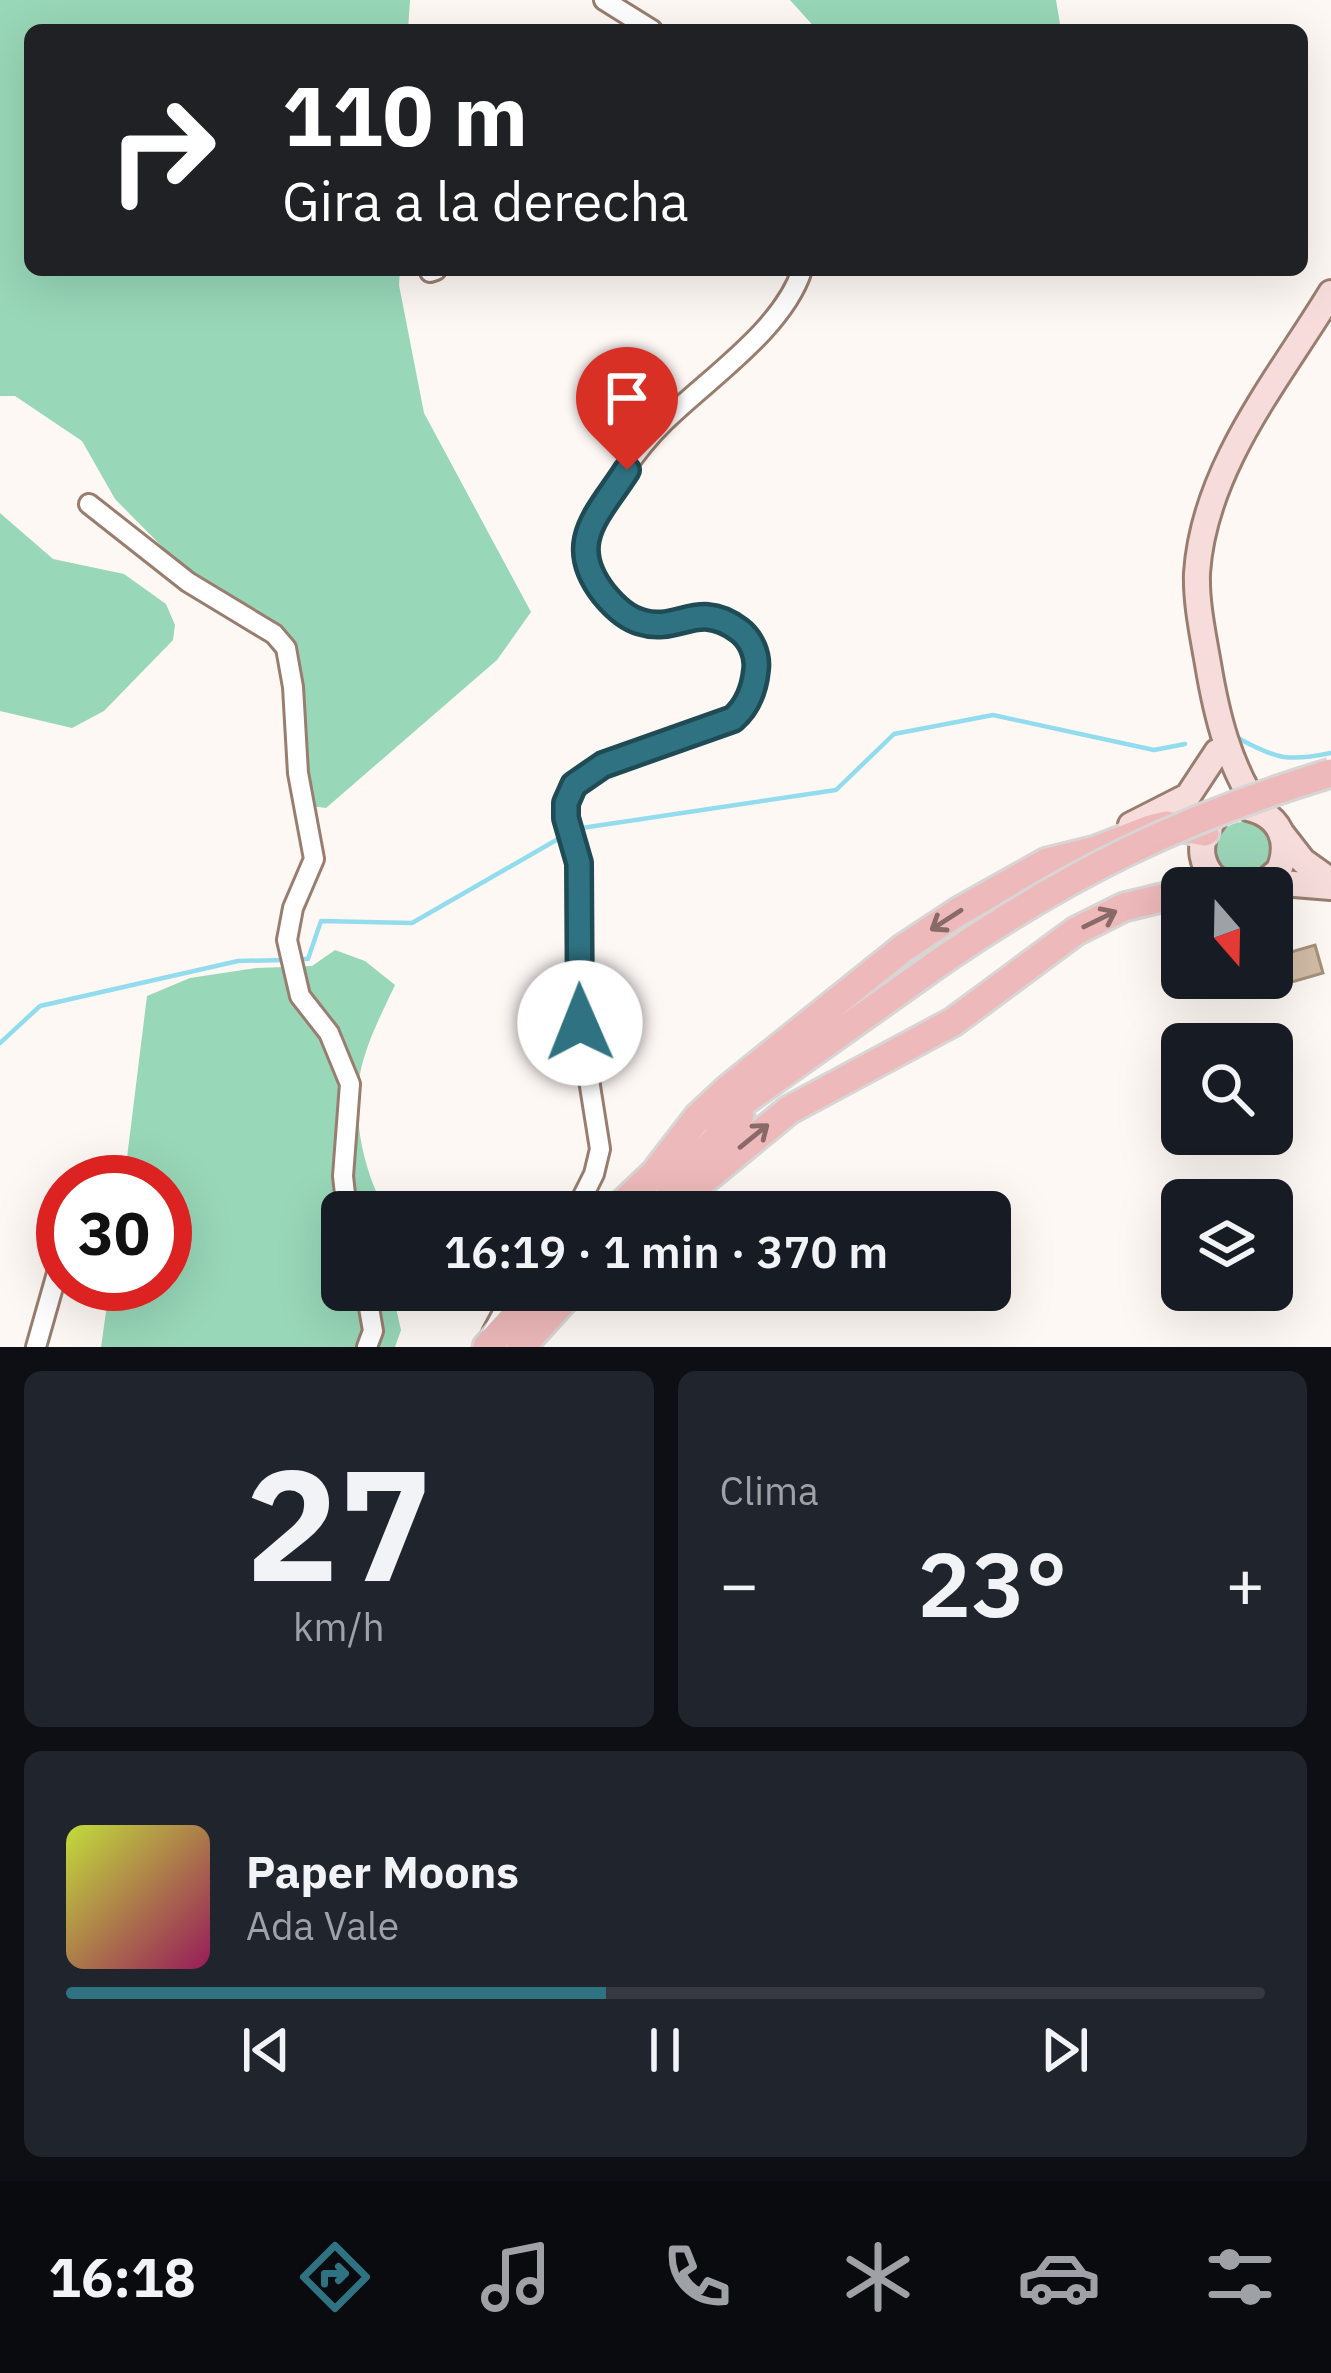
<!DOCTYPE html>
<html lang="es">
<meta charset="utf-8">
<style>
:root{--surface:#171b24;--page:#20242c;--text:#f1f3f6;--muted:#9ea1a6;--line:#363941;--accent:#2f7383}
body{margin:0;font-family:"IBM Plex Sans",sans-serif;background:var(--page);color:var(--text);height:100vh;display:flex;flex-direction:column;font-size:45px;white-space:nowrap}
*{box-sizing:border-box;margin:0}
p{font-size:39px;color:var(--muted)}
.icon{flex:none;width:66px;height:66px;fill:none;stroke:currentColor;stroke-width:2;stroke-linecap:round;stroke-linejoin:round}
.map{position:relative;height:1347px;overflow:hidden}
.panel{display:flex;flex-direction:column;gap:24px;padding:24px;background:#0d0f14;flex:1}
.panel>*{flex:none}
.guide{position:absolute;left:24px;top:24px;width:1284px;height:252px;border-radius:18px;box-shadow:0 12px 48px #0002;background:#202124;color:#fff;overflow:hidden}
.needle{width:78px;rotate:160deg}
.buttons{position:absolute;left:1161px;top:867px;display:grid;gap:24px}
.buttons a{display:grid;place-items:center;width:132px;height:132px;border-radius:18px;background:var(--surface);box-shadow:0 12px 48px #0002;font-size:60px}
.speed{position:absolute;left:36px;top:1155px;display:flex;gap:24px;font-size:60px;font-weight:700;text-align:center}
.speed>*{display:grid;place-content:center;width:156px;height:156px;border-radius:50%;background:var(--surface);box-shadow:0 12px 48px #0002;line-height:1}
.speed .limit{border:18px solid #d22;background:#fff;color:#111}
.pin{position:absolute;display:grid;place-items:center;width:102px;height:102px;color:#fff;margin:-123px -51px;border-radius:50% 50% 50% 0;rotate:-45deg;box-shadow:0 0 12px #0007}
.pin .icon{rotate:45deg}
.me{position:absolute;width:132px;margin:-66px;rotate:359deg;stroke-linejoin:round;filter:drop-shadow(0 0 9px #0008)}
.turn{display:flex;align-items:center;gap:42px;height:252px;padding:0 60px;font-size:54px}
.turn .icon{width:156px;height:156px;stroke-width:2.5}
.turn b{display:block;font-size:84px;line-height:102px}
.big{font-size:90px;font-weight:600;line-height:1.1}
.panel .widget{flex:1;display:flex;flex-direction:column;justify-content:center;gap:18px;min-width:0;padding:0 42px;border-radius:18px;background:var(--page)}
.panel .dial{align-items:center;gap:0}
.dial b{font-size:156px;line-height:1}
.song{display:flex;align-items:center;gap:36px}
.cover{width:144px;height:144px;border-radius:18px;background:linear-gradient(135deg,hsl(70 70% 55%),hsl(330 70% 35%))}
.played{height:12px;border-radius:6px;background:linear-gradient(90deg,var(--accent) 45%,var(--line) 45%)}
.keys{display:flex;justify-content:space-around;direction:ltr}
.heat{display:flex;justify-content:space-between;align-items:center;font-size:66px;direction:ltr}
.panel .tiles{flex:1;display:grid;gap:24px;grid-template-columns:1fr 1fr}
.widget:last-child{grid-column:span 2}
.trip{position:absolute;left:321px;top:1191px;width:690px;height:120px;border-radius:18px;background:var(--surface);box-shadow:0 12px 48px #0002;font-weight:600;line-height:120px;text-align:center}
.dock{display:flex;height:192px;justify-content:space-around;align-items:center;background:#090b0e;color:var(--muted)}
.dock .icon{width:84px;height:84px}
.dock .active{color:var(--accent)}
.dock b{font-size:54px;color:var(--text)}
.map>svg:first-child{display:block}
.green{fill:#9bd5b8}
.forest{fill:#98d7b8}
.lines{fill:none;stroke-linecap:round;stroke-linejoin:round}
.stream{stroke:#92dced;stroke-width:4.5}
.building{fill:#d2bda6;stroke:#a5917b;stroke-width:3}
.minor-casing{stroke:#997e70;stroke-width:24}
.secondary-casing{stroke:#997e70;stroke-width:30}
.primary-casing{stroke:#d8d6d5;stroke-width:33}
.minor{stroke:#fff;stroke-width:18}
.secondary{stroke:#f7dcdc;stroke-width:24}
.primary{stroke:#eeb9ba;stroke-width:27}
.primary-bridge-casing{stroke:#d8d6d5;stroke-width:33;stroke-linecap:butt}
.primary-bridge{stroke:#eeb9ba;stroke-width:27}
.oneway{stroke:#8a6a68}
.route-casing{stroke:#1f4b55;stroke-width:30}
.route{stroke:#2f7383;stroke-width:21}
</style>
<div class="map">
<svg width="1331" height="1347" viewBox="0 0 1331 1347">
<rect width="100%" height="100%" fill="#fef8f5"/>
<path class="green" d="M1215 850a28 28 0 1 1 56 0a28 28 0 1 1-56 0Z"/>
<path class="forest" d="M 0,0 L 410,0 L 408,30 L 30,30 L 30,270 L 400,270 L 399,285 L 424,413 L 531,612 L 497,660 L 326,808 L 311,806 L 290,642 L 191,576 L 115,499 L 82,441 L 15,396 L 0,396 Z
M 790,0 L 1056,0 L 1061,30 L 817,30 Z
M 0,513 L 53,559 L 124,574 L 166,604 L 175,625 L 173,640 L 104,711 L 72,728 L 0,711 Z
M 335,950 L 365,961 L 395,985 C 382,1013 366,1043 360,1074 C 352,1117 364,1175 387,1212 L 342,1212 L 342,1290 L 392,1290 L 401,1330 L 395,1347 L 101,1347 L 110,1284 L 165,1284 L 165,1182 L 124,1182 L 147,996 L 190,978 L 256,968 L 312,966 Z"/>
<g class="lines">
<path class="stream" d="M 1238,738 C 1276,759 1288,762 1331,753
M 575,829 L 836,790 L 894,734 L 993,715 L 1154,750 L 1185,744
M 297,959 L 308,959 L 321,921 L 412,923 L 565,835
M 0,1043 L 40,1006 L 238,961 L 285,960"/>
</g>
<path class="building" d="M 1315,945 L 1323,973 L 1292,982 L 1284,954 Z"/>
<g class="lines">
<defs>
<path id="minor" d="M 604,0 L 652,30
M 430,272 L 436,270
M 89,504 L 188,582 L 274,634 L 286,648 L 293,687 L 298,773 L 314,859 L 293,908 L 287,940 L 300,996 L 329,1033 L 350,1084 L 343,1176 L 347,1212
M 575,1212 L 594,1174 L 600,1149 L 580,1023 L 579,863 L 566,818 L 566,803 L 574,785 L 592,770 L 733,719 C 766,691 765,628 716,617 C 693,611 674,624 652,624 C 613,624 581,572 585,537 C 603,498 634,451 665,421 C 709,378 783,329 802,270
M 366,1290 L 373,1331 L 367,1347
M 492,1333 L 515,1290
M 36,1347 L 63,1252"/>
<path id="secondary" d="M 1248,808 C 1280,815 1291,841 1279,870 L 1258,888
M 1259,811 C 1229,765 1217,718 1208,664 C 1203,635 1196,603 1197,573 C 1204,468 1278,380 1331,293
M 1215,818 C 1194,843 1199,872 1228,888
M 1131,825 L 1188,796 L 1217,752
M 1282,834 L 1303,861 L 1331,881
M 1269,882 L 1331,887"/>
<path id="primary" d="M 716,1121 L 937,964
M 658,1169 L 698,1117 L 728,1089 L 902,949 L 958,912 L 1047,862 L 1096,850 L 1150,829 L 1166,825 L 1205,832
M 671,1187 L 740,1115
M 614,1212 L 672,1157
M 665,1212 L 789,1110 L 953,1022 L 1076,931 L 1124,907 L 1182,893
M 487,1347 L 539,1290
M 521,1347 L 573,1290"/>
</defs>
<use href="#minor" class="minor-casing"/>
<use href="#secondary" class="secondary-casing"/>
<use href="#primary" class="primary-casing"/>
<use href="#minor" class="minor"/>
<use href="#secondary" class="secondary"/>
<use href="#primary" class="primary"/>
<defs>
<path id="primary-bridge" d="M 937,964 C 1068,874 1179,819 1331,773"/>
</defs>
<use href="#primary-bridge" class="primary-bridge-casing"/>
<use href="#primary-bridge" class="primary-bridge"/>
</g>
<defs><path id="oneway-shaft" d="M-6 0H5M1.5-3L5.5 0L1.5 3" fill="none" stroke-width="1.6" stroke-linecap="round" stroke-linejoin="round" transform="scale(3)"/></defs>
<g class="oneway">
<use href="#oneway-shaft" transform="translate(1100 919) rotate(-26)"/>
<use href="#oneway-shaft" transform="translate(946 920) rotate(147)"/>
<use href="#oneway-shaft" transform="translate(754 1136) rotate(-39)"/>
</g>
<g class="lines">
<defs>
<path id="route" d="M 580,1023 L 579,863 L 566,818 L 566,803 L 574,785 L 603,765 L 733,719 C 748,706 754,690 756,670 C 758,655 751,639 739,630 C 698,599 678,634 641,622 C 626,618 613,605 604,594 C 564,543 598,515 627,470"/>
</defs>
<use href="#route" class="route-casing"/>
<use href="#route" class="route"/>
</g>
</svg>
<div class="buttons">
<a><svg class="needle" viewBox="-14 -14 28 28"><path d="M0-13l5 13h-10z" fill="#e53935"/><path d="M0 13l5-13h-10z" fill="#9ea1a6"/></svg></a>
<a><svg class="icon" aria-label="search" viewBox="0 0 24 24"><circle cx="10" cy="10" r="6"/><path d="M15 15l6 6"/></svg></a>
<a><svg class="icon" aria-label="layers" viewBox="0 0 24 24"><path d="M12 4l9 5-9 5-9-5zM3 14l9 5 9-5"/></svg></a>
</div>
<div class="speed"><div class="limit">30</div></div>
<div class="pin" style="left:627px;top:470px;background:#d93025"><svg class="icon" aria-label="arrive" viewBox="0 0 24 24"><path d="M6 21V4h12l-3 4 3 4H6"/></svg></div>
<svg class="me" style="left:580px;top:1023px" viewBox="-20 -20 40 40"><circle r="19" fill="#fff"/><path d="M0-13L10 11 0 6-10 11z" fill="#2f7383"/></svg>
<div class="trip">16:19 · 1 min · 370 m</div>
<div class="guide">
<div class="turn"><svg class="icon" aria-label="right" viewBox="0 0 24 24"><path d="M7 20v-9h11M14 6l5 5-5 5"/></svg><div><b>110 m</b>Gira a la derecha</div></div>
</div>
</div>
<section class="panel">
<div class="tiles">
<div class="widget dial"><b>27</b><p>km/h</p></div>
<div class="widget"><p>Clima</p>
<div class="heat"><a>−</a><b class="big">23°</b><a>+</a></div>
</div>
<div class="widget">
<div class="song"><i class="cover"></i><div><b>Paper Moons</b><p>Ada Vale</p></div></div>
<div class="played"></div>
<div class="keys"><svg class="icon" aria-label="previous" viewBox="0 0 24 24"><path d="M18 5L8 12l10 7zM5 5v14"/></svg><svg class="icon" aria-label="pause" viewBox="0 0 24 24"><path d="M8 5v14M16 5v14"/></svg><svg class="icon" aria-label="next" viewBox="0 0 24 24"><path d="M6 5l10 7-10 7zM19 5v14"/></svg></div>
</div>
</div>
</section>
<nav class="dock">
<b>16:18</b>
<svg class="icon active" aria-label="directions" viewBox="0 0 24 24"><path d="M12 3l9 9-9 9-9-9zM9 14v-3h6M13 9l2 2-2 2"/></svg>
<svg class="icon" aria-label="music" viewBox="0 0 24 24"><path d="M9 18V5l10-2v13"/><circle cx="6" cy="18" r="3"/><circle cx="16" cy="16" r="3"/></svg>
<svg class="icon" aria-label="phone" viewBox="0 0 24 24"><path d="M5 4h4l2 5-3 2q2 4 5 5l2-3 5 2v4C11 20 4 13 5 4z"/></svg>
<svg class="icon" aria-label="climate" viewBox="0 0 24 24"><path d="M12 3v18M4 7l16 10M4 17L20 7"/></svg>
<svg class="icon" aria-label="car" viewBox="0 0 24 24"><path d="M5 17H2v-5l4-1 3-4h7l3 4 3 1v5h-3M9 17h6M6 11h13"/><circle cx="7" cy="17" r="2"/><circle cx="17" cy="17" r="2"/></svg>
<svg class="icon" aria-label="filters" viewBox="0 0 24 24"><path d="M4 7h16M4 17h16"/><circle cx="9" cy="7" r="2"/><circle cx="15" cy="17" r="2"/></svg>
</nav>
